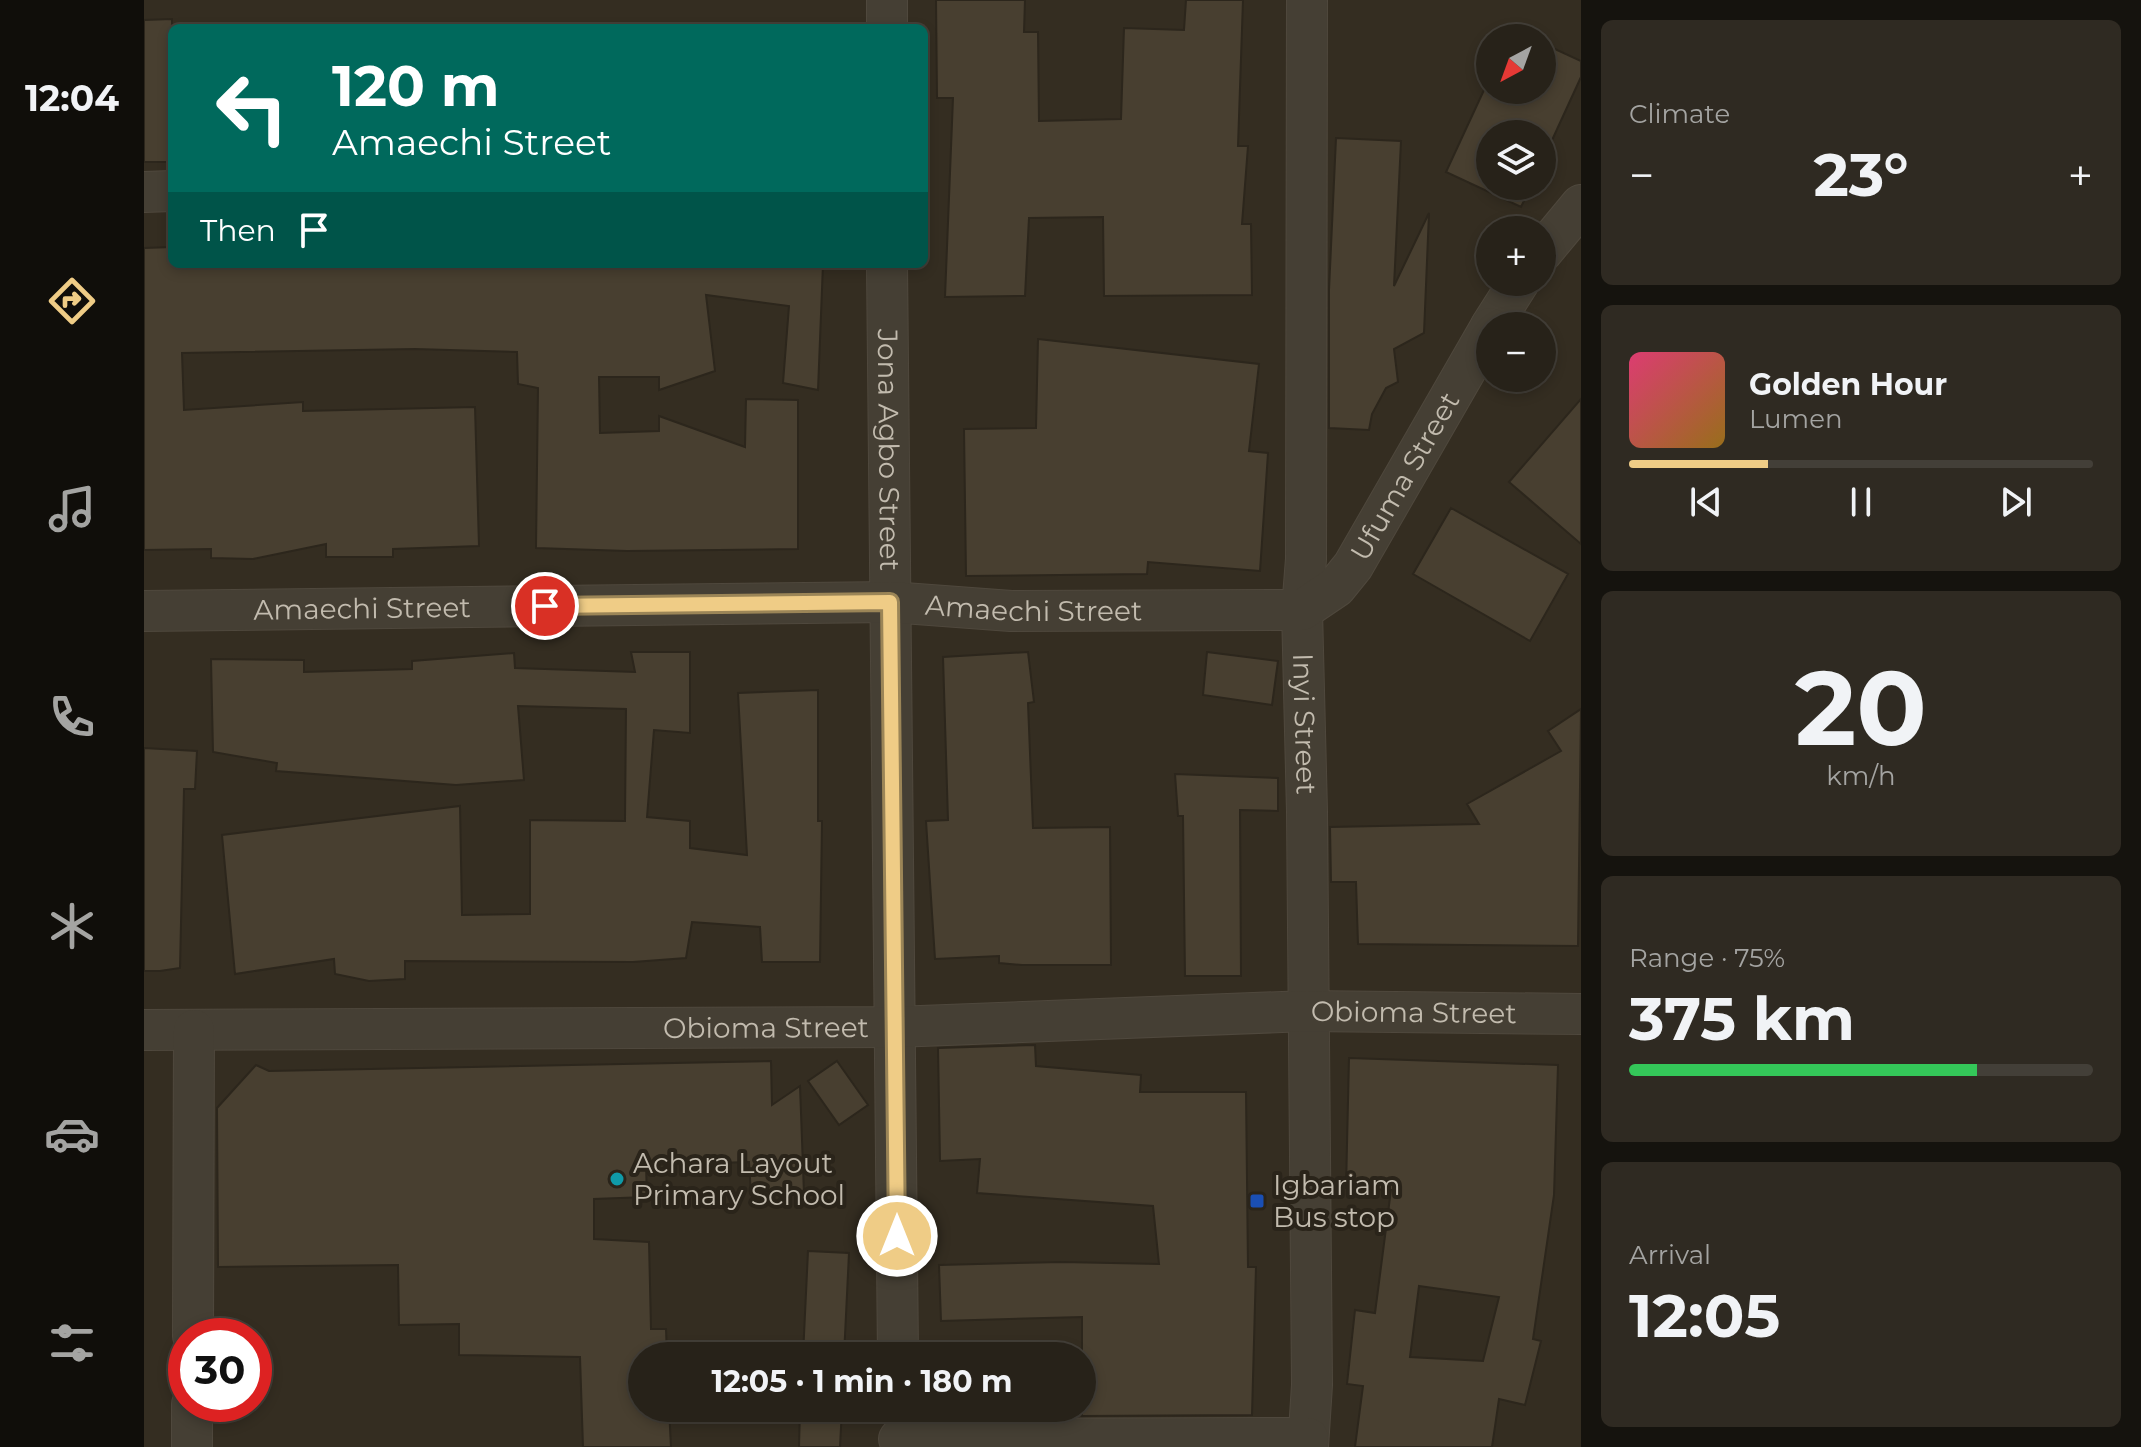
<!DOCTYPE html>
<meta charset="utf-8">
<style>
:root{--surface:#272219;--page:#2f2a22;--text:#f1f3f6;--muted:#a4a4a2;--line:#433f38;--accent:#efcc86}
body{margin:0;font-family:Montserrat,sans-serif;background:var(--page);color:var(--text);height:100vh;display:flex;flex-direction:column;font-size:30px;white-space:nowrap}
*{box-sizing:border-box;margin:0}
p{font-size:26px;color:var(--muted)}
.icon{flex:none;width:44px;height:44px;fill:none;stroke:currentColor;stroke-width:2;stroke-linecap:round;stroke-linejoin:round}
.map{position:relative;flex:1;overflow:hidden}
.details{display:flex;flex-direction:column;gap:20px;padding:20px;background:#15130e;width:560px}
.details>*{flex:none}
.hud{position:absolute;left:24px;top:24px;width:760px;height:244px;border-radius:12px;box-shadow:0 4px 12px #0003,0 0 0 2px var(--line);background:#00695c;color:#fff;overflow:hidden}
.needle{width:52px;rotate:221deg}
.buttons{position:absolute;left:1332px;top:24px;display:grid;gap:16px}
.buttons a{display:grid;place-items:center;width:80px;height:80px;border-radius:50%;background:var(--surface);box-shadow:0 4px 12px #0003,0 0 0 2px var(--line);font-size:40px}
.speed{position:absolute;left:24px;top:1318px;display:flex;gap:16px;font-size:40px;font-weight:700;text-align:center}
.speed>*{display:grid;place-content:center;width:104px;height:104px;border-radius:50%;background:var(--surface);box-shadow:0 4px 12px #0003,0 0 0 2px var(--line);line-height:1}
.speed .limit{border:12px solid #d22;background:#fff;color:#111}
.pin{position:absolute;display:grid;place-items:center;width:68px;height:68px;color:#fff;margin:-34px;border:4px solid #fff;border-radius:50%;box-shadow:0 2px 8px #0007}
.me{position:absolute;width:88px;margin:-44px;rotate:0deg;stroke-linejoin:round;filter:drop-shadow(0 0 6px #0008)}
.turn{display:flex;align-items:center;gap:28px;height:168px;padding:0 32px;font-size:36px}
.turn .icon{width:104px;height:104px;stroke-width:2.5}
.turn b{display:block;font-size:56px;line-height:68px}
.then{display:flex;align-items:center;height:76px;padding:0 32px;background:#0003;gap:16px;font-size:30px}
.big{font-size:60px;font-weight:700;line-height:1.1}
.details .tile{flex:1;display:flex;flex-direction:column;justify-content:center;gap:12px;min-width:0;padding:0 28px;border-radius:12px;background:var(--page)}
.details .dial{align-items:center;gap:0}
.dial b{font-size:104px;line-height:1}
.song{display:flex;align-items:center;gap:24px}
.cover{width:96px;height:96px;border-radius:12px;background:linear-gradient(135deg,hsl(340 70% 55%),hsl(40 70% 35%))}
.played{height:8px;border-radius:4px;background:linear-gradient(90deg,var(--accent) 30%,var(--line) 30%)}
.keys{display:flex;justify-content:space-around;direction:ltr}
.heat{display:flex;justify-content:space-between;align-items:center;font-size:44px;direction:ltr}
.charge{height:12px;border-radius:6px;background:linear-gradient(90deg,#34c759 75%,var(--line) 0)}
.trip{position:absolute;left:484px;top:1342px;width:468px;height:80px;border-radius:40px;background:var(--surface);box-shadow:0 4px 12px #0003,0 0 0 2px var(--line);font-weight:700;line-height:80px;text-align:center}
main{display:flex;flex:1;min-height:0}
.tab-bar{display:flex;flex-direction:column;width:144px;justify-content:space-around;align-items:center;background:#100e0a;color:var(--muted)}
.tab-bar .icon{width:56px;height:56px}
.tab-bar .on{color:var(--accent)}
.tab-bar b{font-size:36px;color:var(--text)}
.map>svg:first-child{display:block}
.building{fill:#483f30;stroke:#2c261c;stroke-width:2;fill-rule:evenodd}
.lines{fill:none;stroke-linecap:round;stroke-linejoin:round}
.minor-casing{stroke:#4f483d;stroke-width:42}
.minor{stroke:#453f34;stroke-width:40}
.route-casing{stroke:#9b8557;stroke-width:20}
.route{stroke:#efcc86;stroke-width:14}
.culture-dot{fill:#0f9aa8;stroke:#2a241a;stroke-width:3}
.transit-dot{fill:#1a4fb4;stroke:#2a241a;stroke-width:3}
.labels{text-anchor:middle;stroke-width:8;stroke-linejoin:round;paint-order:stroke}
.street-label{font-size:28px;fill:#c2bbae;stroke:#2a241a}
.poi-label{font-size:28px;fill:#c2bbae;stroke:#2a241a;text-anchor:start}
</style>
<main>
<nav class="tab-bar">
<b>12:04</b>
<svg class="icon on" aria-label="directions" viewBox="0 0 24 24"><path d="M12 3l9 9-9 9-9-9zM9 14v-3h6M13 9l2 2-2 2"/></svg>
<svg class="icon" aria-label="music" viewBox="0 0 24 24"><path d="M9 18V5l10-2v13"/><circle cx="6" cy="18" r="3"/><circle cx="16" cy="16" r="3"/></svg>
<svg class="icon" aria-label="phone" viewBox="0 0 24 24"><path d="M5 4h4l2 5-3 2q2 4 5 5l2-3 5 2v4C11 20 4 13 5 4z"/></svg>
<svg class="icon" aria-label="climate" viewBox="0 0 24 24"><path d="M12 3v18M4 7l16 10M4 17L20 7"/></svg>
<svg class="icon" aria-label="car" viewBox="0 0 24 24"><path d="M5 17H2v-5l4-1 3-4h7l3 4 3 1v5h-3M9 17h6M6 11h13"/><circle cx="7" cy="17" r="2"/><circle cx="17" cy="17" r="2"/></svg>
<svg class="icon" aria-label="filters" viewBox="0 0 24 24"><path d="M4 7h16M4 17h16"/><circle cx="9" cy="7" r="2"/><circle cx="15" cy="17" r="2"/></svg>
</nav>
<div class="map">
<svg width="1437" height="1447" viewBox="0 0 1437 1447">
<rect width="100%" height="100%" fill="#342d21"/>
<path class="building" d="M 792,0 L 881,0 L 880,32 L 894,32 L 895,121 L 977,119 L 980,28 L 1040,30 L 1042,0 L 1099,0 L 1094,146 L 1104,146 L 1098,224 L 1107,224 L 1108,295 L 960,296 L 959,217 L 885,218 L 881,296 L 801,297 L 809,98 L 793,98 Z
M 28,19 L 28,162 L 0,162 L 0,20 Z
M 1398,43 L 1437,61 L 1437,77 L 1398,162 L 1398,134 L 1346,134 L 1346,186 L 1387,186 L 1377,207 L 1302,172 L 1346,77 L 1346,90 L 1398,90 Z
M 1192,138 L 1257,141 L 1250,286 L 1285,213 L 1280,333 L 1250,349 L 1254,382 L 1242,388 L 1228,414 L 1225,430 L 1185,428 L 1185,290 Z
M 28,247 L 28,264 L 679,264 L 674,390 L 639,383 L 645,306 L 562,295 L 571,371 L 515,390 L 515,377 L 455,377 L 456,433 L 515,431 L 515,416 L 601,447 L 602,399 L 654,400 L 654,549 L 483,551 L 392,548 L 394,388 L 374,384 L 373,352 L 271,349 L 38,353 L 40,410 L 159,402 L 159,411 L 331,407 L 335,546 L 249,549 L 249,557 L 182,557 L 182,544 L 109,559 L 67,558 L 67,549 L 0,550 L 0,248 Z
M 894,339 L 1115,364 L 1105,451 L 1124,453 L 1116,571 L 1004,562 L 1003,574 L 822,576 L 820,429 L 892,428 Z
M 1437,399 L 1437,544 L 1365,482 Z
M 1307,508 L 1424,574 L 1386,641 L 1269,574 Z
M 487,652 L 546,652 L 546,733 L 510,730 L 503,817 L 546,821 L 546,848 L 603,855 L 594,693 L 674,690 L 674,821 L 678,821 L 676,962 L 618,962 L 616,927 L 548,922 L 542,958 L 489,962 L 261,961 L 261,979 L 225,981 L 191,974 L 190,959 L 91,974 L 78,835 L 316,806 L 318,915 L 386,914 L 386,820 L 481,821 L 482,709 L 374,706 L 380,780 L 312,785 L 132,771 L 133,763 L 69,752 L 67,659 L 160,660 L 160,672 L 268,669 L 268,661 L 370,653 L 371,668 L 491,672 Z
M 884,652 L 890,702 L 884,703 L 889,828 L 966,827 L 967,965 L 878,965 L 855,963 L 855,956 L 791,959 L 782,821 L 804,820 L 799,657 Z
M 1063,652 L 1134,661 L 1128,705 L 1059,695 Z
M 1437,709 L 1434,946 L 1214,944 L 1212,882 L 1187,882 L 1186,827 L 1335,824 L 1323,804 L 1417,751 L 1404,731 Z
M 0,748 L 53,751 L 51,789 L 40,789 L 36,968 L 16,971 L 0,971 Z
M 1031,774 L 1134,778 L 1134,811 L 1096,810 L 1097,976 L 1041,976 L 1039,816 L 1034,816 Z
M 891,1045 L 892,1066 L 997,1075 L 996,1092 L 1102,1092 L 1104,1267 L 1112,1267 L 1108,1415 L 938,1416 L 938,1317 L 797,1321 L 795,1265 L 918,1262 L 1015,1264 L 1009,1206 L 833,1193 L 836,1159 L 796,1161 L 794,1048 Z
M 1205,1058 L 1414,1065 L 1410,1195 L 1389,1339 L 1397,1341 L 1381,1405 L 1355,1399 L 1348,1447 L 1211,1447 L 1219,1386 L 1203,1384 L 1211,1310 L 1231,1313 L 1247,1190 L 1202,1188 ZM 1275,1286 L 1355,1297 L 1339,1361 L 1266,1357 Z
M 627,1061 L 628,1105 L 656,1086 L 660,1194 L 607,1195 L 605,1162 L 502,1165 L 503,1197 L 450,1199 L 450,1239 L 505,1242 L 507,1329 L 522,1329 L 523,1356 L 498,1356 L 498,1408 L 525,1408 L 527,1447 L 439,1447 L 436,1357 L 315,1355 L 315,1324 L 255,1325 L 254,1265 L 74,1267 L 73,1108 L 112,1065 L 125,1071 Z
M 693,1061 L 724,1105 L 695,1125 L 664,1081 Z
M 664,1251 L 705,1253 L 700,1356 L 659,1356 Z
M 656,1408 L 698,1408 L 696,1447 L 655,1447 Z"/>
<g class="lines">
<defs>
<g id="minor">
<path d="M 743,0 L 743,28"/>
<path id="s1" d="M 1163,0 L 1162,559 L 1158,610 L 1163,812 L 1168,1385 L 1164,1447"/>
<path d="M 0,192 L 28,191"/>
<path d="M 1398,252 L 1437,205"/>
<path id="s2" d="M 743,264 L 754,1356"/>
<path d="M 1347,326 L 1375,282"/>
<path id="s3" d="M 0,611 L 746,602 L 867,611 L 1158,610 L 1192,587 L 1209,566 L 1346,328"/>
<path id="s4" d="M 0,1030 L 751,1027 L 1163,1011 L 1437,1014"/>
<path d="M 49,1336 L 50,1030"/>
<path d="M 755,1439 L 1164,1438"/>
<path d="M 48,1447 L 48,1404"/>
</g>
</defs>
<use href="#minor" class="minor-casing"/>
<use href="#minor" class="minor"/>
</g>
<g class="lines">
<defs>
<path id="route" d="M 401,606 L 746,602 L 753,1236"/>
</defs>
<use href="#route" class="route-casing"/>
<use href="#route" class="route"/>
</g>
<circle class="culture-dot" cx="473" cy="1179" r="8"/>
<rect class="transit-dot" x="1105" y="1193" width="16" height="16" rx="4"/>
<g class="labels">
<g class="street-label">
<text dy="10" stroke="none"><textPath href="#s2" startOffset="186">Jona Agbo Street</textPath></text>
<text dy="10" stroke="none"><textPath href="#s3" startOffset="1330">Ufuma Street</textPath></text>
<text dy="10" stroke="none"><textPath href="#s3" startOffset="890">Amaechi Street</textPath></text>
<text dy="10" stroke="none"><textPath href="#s3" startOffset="218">Amaechi Street</textPath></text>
<text dy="10" stroke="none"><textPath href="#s1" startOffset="724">Inyi Street</textPath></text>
<text dy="10" stroke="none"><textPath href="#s4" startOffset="1270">Obioma Street</textPath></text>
<text dy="10" stroke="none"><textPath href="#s4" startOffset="622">Obioma Street</textPath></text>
</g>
<g class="poi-label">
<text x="489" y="1173">Achara Layout<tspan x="489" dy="32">Primary School</tspan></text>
<text x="1129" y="1195">Igbariam<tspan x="1129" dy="32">Bus stop</tspan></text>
</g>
</g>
</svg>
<div class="buttons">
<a><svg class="needle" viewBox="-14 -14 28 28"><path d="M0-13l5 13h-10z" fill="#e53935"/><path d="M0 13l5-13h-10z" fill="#a4a4a2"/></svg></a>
<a><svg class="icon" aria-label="layers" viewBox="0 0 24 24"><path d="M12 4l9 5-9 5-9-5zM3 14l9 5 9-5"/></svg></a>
<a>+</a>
<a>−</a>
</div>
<div class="speed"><div class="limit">30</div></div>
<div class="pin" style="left:401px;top:606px;background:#d93025"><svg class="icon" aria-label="arrive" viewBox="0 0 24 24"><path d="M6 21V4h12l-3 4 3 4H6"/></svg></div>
<svg class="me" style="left:753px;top:1236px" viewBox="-20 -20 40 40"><circle r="17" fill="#efcc86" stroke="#fff" stroke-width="3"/><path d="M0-11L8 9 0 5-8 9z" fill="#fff"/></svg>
<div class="trip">12:05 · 1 min · 180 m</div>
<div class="hud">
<div class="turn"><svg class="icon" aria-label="left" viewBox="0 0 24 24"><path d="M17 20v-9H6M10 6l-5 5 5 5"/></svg><div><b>120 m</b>Amaechi Street</div></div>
<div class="then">Then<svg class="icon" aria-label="arrive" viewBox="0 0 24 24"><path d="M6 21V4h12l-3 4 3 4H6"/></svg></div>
</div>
</div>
<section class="details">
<div class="tile"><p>Climate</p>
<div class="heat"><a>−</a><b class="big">23°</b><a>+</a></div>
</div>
<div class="tile">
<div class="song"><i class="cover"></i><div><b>Golden Hour</b><p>Lumen</p></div></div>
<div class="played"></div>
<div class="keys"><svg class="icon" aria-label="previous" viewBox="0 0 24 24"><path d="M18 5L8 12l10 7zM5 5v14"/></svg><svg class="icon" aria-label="pause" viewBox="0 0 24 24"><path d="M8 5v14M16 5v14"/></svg><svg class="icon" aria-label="next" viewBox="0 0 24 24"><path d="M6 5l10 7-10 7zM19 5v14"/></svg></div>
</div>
<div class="tile dial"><b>20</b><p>km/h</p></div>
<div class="tile"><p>Range · 75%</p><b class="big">375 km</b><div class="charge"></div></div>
<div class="tile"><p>Arrival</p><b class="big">12:05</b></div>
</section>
</main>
